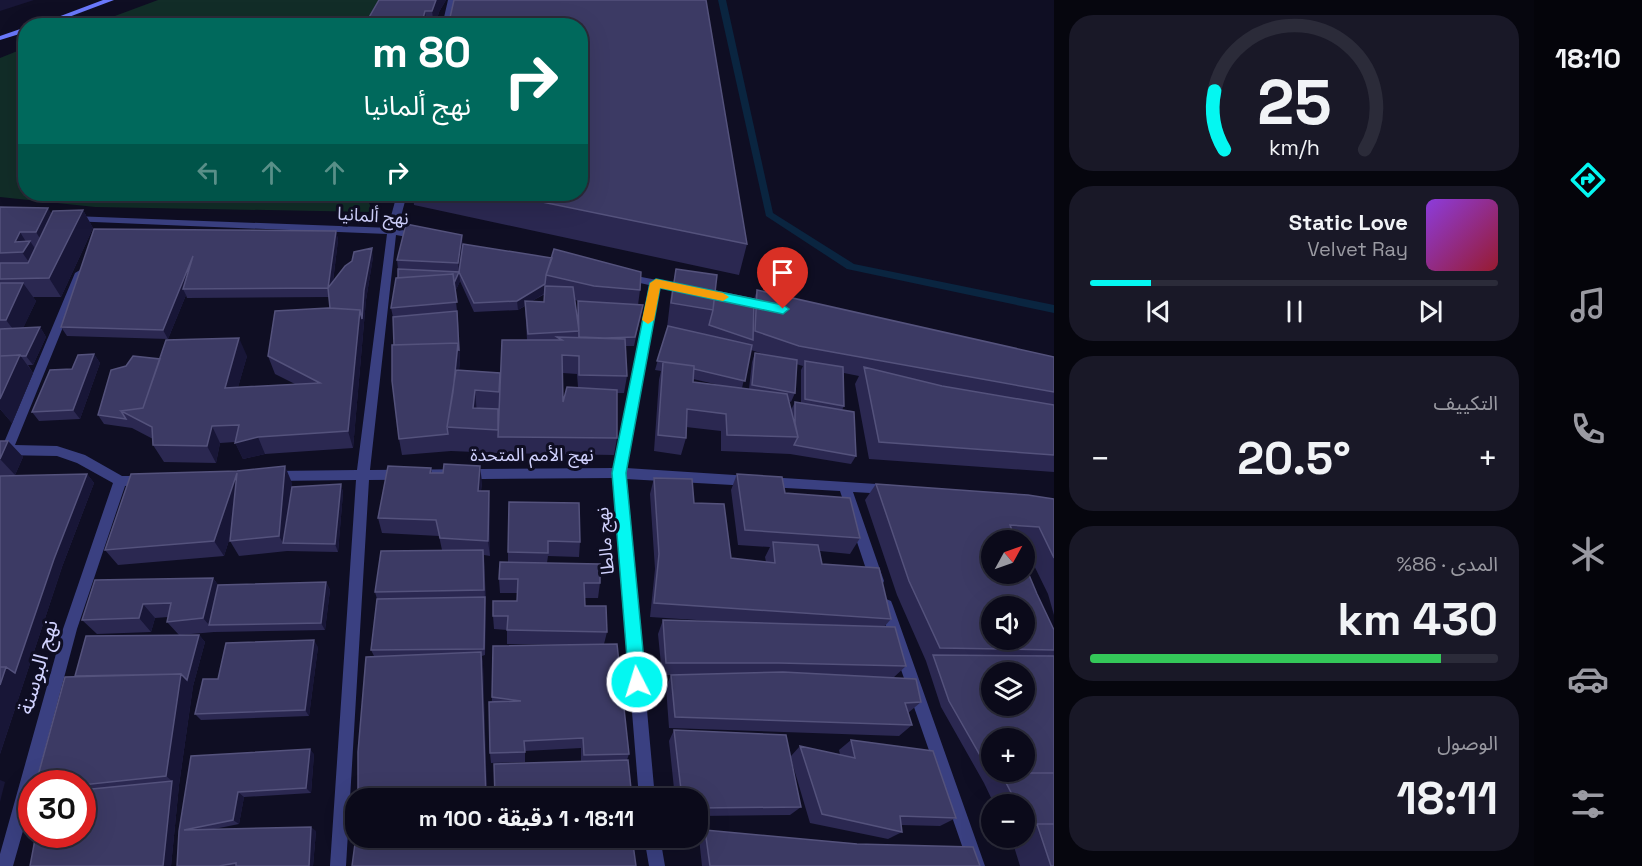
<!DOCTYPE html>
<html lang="ar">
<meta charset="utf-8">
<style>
:root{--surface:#0b0a1a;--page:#191827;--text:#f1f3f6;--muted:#9a9aa2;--line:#2b2b39;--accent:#04f7f1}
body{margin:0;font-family:"Space Grotesk","Noto Sans Arabic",sans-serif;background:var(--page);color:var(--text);direction:rtl;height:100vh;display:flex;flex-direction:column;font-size:22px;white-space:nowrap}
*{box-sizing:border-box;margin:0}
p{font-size:20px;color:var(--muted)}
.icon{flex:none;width:33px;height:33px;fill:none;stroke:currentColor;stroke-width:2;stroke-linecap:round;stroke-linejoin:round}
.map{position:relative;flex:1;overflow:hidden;direction:ltr}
.details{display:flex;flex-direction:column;gap:15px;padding:15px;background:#06060e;width:480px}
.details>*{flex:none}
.banner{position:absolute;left:18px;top:18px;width:570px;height:183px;border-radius:24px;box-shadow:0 6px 24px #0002,0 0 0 2px var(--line);direction:rtl;background:#00695c;color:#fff;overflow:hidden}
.needle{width:39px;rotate:50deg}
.controls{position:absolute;left:981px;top:530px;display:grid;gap:12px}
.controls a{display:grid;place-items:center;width:54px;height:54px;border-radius:50%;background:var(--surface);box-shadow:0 6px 24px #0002,0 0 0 2px var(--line);font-size:30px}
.speed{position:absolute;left:18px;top:770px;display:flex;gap:12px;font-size:30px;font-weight:700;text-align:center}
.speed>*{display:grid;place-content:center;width:78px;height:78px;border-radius:50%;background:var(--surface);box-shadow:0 6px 24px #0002,0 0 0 2px var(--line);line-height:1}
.speed .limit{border:9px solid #d22;background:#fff;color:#111}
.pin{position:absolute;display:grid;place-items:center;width:51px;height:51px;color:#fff;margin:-62px -26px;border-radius:50% 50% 50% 0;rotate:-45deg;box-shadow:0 0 6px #0007}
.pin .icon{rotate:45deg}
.me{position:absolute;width:66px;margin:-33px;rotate:355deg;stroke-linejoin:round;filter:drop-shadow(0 0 4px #0008)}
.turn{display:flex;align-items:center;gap:21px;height:126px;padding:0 18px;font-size:27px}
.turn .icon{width:78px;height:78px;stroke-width:2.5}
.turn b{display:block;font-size:42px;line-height:51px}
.lanes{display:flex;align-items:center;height:57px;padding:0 18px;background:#0003;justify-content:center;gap:30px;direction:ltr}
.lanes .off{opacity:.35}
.big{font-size:45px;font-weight:700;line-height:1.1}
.details .card{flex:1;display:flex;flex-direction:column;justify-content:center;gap:9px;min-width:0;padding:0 21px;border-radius:24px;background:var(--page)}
.details .dial{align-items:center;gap:0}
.dial svg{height:156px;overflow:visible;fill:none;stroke:var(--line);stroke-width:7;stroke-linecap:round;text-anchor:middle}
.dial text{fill:var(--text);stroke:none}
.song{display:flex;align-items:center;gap:18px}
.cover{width:72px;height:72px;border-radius:9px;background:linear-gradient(135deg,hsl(270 70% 55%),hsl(350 70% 35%))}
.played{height:6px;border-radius:3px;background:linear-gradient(90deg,var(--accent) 15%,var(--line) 15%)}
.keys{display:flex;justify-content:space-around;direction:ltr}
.heat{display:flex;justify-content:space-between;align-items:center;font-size:33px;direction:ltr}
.charge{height:9px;border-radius:4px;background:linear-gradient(90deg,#34c759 86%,var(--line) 0)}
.trip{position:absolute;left:345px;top:788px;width:363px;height:60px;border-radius:24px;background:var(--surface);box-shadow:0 6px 24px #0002,0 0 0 2px var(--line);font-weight:700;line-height:60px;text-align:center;direction:rtl}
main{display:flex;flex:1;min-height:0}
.tabs{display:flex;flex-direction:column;width:108px;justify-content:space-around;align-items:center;background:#04040a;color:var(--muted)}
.tabs .icon{width:42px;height:42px}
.tabs .current{color:var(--accent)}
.tabs b{font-size:27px;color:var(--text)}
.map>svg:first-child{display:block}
.green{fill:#122d28}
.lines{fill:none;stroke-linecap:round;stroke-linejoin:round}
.stream{fill:#0a2540;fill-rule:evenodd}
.service{fill:#3a4081;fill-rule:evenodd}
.minor{fill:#3a4081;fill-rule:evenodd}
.secondary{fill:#6a79fc;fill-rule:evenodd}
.wall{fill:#2b2851;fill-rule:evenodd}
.shaded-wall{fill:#181637}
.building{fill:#3c3a64;stroke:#54527c;stroke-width:1.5;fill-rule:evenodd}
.route{fill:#04f7f1;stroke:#03a19d;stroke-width:1.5}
.slow{fill:#f59e0b}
.labels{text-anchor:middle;stroke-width:6;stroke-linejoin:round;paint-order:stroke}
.street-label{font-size:18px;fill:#d1d2fe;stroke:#0f0e23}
.near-street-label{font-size:21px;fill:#d1d2fe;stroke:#0f0e23}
</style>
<main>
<nav class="tabs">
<b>18:10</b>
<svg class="icon current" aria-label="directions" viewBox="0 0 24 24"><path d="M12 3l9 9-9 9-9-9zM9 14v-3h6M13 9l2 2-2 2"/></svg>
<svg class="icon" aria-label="music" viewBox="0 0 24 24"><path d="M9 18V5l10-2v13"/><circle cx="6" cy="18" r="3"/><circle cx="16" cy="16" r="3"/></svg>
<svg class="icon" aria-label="phone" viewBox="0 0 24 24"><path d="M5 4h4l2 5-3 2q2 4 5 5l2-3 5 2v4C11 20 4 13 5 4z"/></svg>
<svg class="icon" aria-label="climate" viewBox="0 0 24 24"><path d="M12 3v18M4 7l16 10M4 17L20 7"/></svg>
<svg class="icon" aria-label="car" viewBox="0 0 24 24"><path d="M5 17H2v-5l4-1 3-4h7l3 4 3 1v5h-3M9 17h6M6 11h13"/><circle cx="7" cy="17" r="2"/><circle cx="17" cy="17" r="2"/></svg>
<svg class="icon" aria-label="filters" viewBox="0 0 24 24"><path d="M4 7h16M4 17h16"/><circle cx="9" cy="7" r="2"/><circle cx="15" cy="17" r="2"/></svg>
</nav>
<section class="details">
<div class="card dial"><svg viewBox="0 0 100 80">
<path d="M14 69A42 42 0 1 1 86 69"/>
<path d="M14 69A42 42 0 0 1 9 39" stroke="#04f7f1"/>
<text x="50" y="56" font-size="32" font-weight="700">25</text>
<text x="50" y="72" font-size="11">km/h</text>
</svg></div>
<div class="card">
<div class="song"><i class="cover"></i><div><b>Static Love</b><p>Velvet Ray</p></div></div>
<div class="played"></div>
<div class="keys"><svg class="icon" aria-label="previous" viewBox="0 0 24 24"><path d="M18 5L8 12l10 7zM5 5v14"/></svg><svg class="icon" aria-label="pause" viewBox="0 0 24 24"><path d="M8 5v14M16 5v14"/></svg><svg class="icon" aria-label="next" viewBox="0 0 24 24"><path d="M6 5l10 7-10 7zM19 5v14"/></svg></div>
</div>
<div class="card"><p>التكييف</p>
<div class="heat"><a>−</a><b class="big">20.5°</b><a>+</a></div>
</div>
<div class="card"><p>المدى · 86%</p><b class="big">430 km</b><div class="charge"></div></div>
<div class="card"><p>الوصول</p><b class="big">18:11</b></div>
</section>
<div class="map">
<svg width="1054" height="866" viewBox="0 0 1054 866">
<rect width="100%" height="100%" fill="#0f0e23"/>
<path class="green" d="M 158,0 L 385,0 L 372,25 L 88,26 Z
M 25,48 L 26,194 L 365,194 L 373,212 L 95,207 L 0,197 L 0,58 Z"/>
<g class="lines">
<path class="stream" d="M 718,0 L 726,0 L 773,213 L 854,264 L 1054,305 L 1054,313 L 847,269 L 766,216 Z"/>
<path class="service" d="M 448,0 L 456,0 L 450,26 L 442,26 Z
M 397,194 L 407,194 L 397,231 L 392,234 L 387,231 Z"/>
<path class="minor" d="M 73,216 L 392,228 L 421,234 L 421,238 L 418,239 L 396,235 L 370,470 L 614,468 L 649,285 L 622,279 L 621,277 L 626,274 L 693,287 L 694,290 L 693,293 L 689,294 L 659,287 L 626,468 L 750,476 L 754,477 L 756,481 L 754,485 L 750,486 L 626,479 L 655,798 L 639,798 L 613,478 L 369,480 L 346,866 L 330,866 L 356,480 L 273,481 L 269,480 L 267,476 L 269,472 L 273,471 L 357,470 L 387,234 L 70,221 L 68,219 Z
M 80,270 L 85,273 L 15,445 L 57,446 L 85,455 L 122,476 L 149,476 L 151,480 L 149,484 L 125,486 L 77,629 L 36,783 L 32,783 L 32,799 L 13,866 L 0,866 L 0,854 L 63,629 L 113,483 L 77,463 L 57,456 L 0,455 L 0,445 L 3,445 L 75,273 Z
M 768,477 L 892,485 L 894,489 L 892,493 L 888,494 L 853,492 L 884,581 L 882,585 L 877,587 L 872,585 L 870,581 L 840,491 L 768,487 L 764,486 L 762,482 L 764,478 Z
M 886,599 L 891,601 L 893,606 L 985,866 L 969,866 L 879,606 L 881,601 Z
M 644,837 L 660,837 L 665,866 L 649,866 Z"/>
<path class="secondary" d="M 103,0 L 114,0 L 45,26 L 34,26 Z
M 26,27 L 26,32 L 0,40 L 0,36 Z"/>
</g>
<path class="wall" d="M 379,0 L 446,0 L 439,12 L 435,26 L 364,26 Z
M 413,194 L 580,194 L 747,244 L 739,275 L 414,205 Z
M 0,207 L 52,213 L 83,210 L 93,228 L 61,297 L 33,297 L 36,301 L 23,328 L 40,327 L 46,337 L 33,365 L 28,365 L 33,373 L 12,423 L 0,409 Z
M 336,231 L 338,240 L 333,282 L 373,257 L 366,300 L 353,448 L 265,454 L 243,459 L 235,442 L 220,443 L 216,463 L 164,462 L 153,445 L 153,439 L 132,428 L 104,424 L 98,415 L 160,359 L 247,356 L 238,387 L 295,384 L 275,374 L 268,356 L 330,308 L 329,297 L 187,298 L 186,295 L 168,339 L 67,336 L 61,327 Z
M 463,244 L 640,290 L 638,305 L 641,314 L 634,346 L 625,346 L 627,376 L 624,393 L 617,393 L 617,438 L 614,455 L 499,453 L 451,451 L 402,455 L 399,439 L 393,317 L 391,308 L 398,278 L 398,269 L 397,260 ZM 460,281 L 474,312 L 518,310 L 525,306 L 527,340 L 500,373 L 459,370 L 460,360 L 458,320 L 455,292 ZM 545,294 L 544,302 L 532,301 ZM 575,300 L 581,302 L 578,301 L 577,316 ZM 563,373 L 577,374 L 578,387 L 563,402 Z
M 676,269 L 715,291 L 754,299 L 757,290 L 1054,357 L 1054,472 L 869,459 L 855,384 L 859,376 L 844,373 L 844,406 L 842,410 L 856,456 L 851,464 L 790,454 L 721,451 L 721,431 L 686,427 L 686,438 L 681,455 L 654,451 L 659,380 L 661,371 L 655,370 L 667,328 L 671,294 ZM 751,350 L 766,355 L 755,353 L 752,362 L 749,389 L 742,388 ZM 796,364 L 803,366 L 801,370 L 801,403 L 795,402 L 791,410 L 789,401 L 791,402 L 795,393 ZM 693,379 L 719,385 L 693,382 Z
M 94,354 L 100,363 L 80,419 L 39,421 L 32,412 Z
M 0,441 L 8,441 L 23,457 L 15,475 L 3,476 L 87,474 L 94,483 L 62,567 L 0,754 Z
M 431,468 L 432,473 L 482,482 L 481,491 L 490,507 L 490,556 L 484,555 L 486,605 L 485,655 L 482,656 L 483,665 L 487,798 L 358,798 L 374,656 L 371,650 L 377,599 L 375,592 L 442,550 L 439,536 L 382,533 L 378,518 Z
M 737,474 L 785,493 L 860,538 L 850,554 L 820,551 L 822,564 L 891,619 L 884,627 L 906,666 L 893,678 L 921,702 L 908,713 L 912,725 L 899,736 L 669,728 L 666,687 L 671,675 L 662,675 L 658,634 L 663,620 L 727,622 L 650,617 L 655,569 L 650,494 L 654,478 L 694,503 L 731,558 L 766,562 L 765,557 L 770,547 L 738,545 L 731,490 Z
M 292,483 L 291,493 L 341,484 L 343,493 L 338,552 L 287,551 L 239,556 L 230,541 L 231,534 L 224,556 L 118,565 L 105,550 Z
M 876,484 L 1054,499 L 1054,615 L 1048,594 L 1024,545 L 1024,540 L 992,540 L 1037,594 L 1054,630 L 1054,866 L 1020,866 L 1011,837 L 1024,837 L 1024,804 L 994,804 L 984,783 L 941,707 L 926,661 L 897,595 L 865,500 Z
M 579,503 L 580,542 L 579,557 L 548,556 L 547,563 L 600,583 L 598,598 L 584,598 L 585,606 L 607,632 L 604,644 L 629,754 L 627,760 L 581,761 L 581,748 L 525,751 L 525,762 L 491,763 L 490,753 L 492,697 L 567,645 L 507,644 L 507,630 L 494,629 L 493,616 L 517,601 L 517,593 L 500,593 L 499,579 L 508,562 L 508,552 Z
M 213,578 L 218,585 L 326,582 L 330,590 L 325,630 L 214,632 L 180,635 L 199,635 L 205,642 L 193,686 L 179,785 L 171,866 L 30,866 L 82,834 L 82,783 L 75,676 L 179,635 L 167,622 L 168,617 L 155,618 L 151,632 L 97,634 L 82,620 Z
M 318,647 L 309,716 L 201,720 L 195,714 L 218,679 Z
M 674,730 L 791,756 L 800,746 L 840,755 L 839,750 L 851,740 L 956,818 L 940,826 L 901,825 L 902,832 L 888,839 L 810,823 L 791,759 L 801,807 L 790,815 L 698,816 L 698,798 L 675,798 L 669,741 Z
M 314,754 L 311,793 L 244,797 L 239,824 L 214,829 L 316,831 L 313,866 L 177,866 L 191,756 Z
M 705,830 L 980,866 L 702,866 L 699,838 Z"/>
<path class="shaded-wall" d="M 0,0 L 34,0 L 0,11 Z
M 436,0 L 446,0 L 439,12 L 435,26 L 434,26 L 432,11 Z
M 425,11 L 427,26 L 421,26 Z
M 48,208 L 59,226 L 47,250 L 36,232 Z
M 83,210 L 93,228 L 61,297 L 49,278 Z
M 336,231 L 338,240 L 331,297 L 328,288 Z
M 20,232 L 28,245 L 30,241 L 42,259 L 35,271 L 15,242 Z
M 462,235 L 464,253 L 459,272 L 460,281 L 455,292 L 454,283 L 459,272 L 458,263 Z
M 372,248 L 373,257 L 366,300 L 353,448 L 348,431 L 360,310 Z
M 193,256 L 183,289 L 186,295 L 168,339 L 163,330 Z
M 23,283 L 36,301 L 19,337 L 6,320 Z
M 545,284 L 545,293 L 518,310 L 517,301 Z
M 457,311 L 460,360 L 453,428 Z
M 40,327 L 46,337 L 33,365 L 26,356 Z
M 239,338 L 247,356 L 233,405 L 225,388 Z
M 94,354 L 100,363 L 80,419 L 73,410 Z
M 20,355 L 33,373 L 12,423 L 0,409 L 0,399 Z
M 475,390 L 477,414 L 473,408 Z
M 212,426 L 220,443 L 216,463 L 207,446 Z
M 258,437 L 265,454 L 243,459 L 235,443 Z
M 8,441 L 23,457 L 15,475 L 0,459 Z
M 285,466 L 292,483 L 288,543 L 283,543 L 279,536 Z
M 480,466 L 482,482 L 479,506 L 478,491 Z
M 237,473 L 245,489 L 224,556 L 214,541 Z
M 87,474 L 94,483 L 62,567 L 0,754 L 0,685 L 6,667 L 54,559 Z
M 341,484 L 343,493 L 338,552 L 335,544 Z
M 489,491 L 490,507 L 490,556 L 488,541 Z
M 483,550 L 486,605 L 485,655 L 485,597 Z
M 213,578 L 223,592 L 209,625 L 203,618 Z
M 326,582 L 330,590 L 325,630 L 321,623 Z
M 143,604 L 155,618 L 151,632 L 139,618 Z
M 199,635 L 205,642 L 193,686 L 179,785 L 171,866 L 163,866 L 172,781 L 166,776 L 181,674 Z
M 314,640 L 318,647 L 309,716 L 305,710 Z
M 481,652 L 483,665 L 487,798 L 486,798 Z
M 310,749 L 314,754 L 311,793 L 306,788 Z
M 0,780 L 5,782 L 0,802 Z
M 238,792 L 244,797 L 239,824 L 233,820 Z
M 311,827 L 316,831 L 313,866 L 309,866 Z"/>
<path class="building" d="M 379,0 L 436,0 L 432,11 L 425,11 L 421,26 L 364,26 Z
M 454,0 L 706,0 L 747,244 L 503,194 L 580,194 L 580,26 L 448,26 Z
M 0,207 L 48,208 L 36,232 L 20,232 L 15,242 L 30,241 L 23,252 L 0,253 Z
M 83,210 L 49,278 L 0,279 L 0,263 L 28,263 L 53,211 Z
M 406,224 L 462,235 L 458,263 L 397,260 Z
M 94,229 L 336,231 L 328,288 L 183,289 L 193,256 L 163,330 L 61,327 Z
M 463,244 L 552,258 L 546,275 L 545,284 L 517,301 L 474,303 L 459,272 Z
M 372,248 L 364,290 L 362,319 L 360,310 L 330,308 L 328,288 L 345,266 L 352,261 L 354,252 Z
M 554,249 L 641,272 L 640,290 L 594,286 L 546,275 Z
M 398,269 L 459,272 L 454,283 L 453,274 L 398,278 Z
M 676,269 L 717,275 L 713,310 L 671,303 Z
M 453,274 L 457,302 L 391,308 L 396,278 Z
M 0,283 L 23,283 L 6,320 L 0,320 Z
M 545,286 L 573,287 L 579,331 L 528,334 L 525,301 L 544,302 Z
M 757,290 L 1054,357 L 1054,392 L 799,346 L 755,331 Z
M 715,291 L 754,299 L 753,340 L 709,325 L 713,310 Z
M 578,301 L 643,305 L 635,337 L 605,338 L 579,337 Z
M 328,308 L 360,310 L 348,431 L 258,437 L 235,443 L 239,425 L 212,426 L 207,446 L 153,445 L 152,427 L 121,411 L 143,408 L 166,340 L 239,338 L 225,388 L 320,383 L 268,356 L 275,311 Z
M 457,311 L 459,351 L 458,343 L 394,345 L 393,317 Z
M 668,326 L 752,345 L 745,381 L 694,369 L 694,366 L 657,361 Z
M 40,327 L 26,356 L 21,356 L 20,355 L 0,356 L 0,329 Z
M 557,337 L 625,339 L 627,376 L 579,375 L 579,356 L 562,355 L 563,402 L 567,387 L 617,390 L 617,438 L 498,437 L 502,340 L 562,340 Z
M 458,343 L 453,392 L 447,427 L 448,434 L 399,439 L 392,381 L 392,345 Z
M 755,353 L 797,360 L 795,393 L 752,385 Z
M 94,354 L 73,410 L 32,412 L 50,370 L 72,369 L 78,355 Z
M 20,355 L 0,399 L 0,356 Z
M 133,356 L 160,359 L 143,408 L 121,411 L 126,419 L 98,415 L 111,370 L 126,366 Z
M 805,361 L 843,367 L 844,406 L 805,399 Z
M 663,362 L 694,366 L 693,382 L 787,394 L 798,437 L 727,435 L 726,414 L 687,409 L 686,438 L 658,435 Z
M 864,367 L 942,386 L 1054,405 L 1054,455 L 879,442 Z
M 456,370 L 500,373 L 499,392 L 475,390 L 473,408 L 498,409 L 498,430 L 447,427 Z
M 795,402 L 854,412 L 856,456 L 794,445 L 798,437 L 795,423 Z
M 0,441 L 8,441 L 0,459 Z
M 444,464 L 480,466 L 478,491 L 489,491 L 488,541 L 440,538 L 436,520 L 378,518 L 388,466 L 431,468 L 430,473 L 443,473 Z
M 285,466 L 279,536 L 230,541 L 237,473 L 214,541 L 105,550 L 131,474 L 237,471 Z
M 87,474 L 54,559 L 15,673 L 6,667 L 0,667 L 0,476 Z
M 737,474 L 782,477 L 785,493 L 850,498 L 860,538 L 745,530 Z
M 654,478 L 692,479 L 694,503 L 724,504 L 731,558 L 775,563 L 773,542 L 818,545 L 822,564 L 879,568 L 891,619 L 654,603 L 659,554 Z
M 341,484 L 335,544 L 283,543 L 292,487 Z
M 876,484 L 1028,495 L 1054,499 L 1054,558 L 1039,527 L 1010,525 L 1016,540 L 992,540 L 992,573 L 1024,573 L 1024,563 L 1037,594 L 1054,630 L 1054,650 L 940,648 L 909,581 ZM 992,606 L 1024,606 L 1024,639 L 992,639 Z
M 509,502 L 579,503 L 580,542 L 548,541 L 548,553 L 508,552 Z
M 483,550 L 484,590 L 375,592 L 381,551 Z
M 500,562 L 600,564 L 600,583 L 584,583 L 585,606 L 606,606 L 607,632 L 507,630 L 508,616 L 493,616 L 493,601 L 517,601 L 518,579 L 499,579 Z
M 213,578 L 203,618 L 167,622 L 171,603 L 143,604 L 139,618 L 82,620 L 95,580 Z
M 326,582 L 321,623 L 209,625 L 218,585 Z
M 485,597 L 484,649 L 371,650 L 377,599 Z
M 663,620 L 895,627 L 906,666 L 779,663 L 666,663 Z
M 199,635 L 187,680 L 181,674 L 75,676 L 86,636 Z
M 314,640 L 305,710 L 195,714 L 203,679 L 218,679 L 226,643 Z
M 617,644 L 629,754 L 584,755 L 583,738 L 524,741 L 525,752 L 490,753 L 489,702 L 521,701 L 492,697 L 493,646 Z
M 481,652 L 486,798 L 358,798 L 358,752 L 366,657 Z
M 933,655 L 1054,656 L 1054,773 L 1001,773 L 993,778 L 949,701 ZM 992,672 L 1024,672 L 1024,705 L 992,705 ZM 992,738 L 1024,738 L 1024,771 L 992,771 Z
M 0,667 L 6,667 L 0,685 Z
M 783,672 L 916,679 L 921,702 L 905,703 L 912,725 L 675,717 L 671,675 Z
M 181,674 L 166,776 L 82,785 L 82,783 L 36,783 L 65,677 Z
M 674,730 L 786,735 L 801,807 L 698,808 L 698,798 L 682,798 Z
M 851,740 L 933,751 L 956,818 L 900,816 L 902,832 L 822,814 L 800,746 L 855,758 Z
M 310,749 L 306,788 L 238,792 L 233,820 L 184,830 L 311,827 L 309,866 L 236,866 L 236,863 L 219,866 L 177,866 L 179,831 L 191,756 Z
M 628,760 L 632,798 L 495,798 L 494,764 Z
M 1001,773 L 1054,773 L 1054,824 L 1037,824 L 1029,827 L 1024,818 L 1024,804 L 1017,804 Z
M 172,781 L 163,866 L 30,866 L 36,834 L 82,834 L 82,790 Z
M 1037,824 L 1054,824 L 1054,866 L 1051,866 Z
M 705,830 L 857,844 L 973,847 L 980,866 L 710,866 Z
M 356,836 L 356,837 L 632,837 L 636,866 L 352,866 Z"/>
<path class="route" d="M 656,279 L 783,305 L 789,309 L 783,314 L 660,288 L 626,473 L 646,682 L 643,688 L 637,690 L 631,688 L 629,682 L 612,473 L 650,283 Z"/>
<path class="slow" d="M 656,279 L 723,293 L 729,297 L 723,301 L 660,288 L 654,320 L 648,324 L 642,320 L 650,283 Z"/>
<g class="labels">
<g class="street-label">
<text transform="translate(373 216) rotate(4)" y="6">نهج ألمانيا</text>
<text x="532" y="461">نهج الأمم المتحدة</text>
<text transform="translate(605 541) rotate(-95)" y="6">نهج مالطا</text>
</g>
<g class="near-street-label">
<text transform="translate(38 667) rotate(-74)" y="7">نهج البوسنة</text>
</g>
</g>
</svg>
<div class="controls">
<a><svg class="needle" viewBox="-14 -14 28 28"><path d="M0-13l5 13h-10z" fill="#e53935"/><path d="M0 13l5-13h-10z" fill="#9a9aa2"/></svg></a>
<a><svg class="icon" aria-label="sound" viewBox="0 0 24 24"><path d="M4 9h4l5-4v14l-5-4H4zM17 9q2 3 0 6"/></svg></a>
<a><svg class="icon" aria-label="layers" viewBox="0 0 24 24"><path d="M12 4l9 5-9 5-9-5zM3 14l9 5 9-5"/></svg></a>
<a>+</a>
<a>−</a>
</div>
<div class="speed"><div class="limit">30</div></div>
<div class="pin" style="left:783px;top:309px;background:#d93025"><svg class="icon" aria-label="arrive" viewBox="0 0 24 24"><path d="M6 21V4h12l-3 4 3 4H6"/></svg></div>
<svg class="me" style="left:637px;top:682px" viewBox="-20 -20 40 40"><circle r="17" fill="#04f7f1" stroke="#fff" stroke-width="3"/><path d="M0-11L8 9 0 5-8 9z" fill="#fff"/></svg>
<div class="trip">18:11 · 1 دقيقة · 100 m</div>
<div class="banner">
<div class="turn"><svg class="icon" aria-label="right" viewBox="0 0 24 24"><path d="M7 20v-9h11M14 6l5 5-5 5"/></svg><div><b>80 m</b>نهج ألمانيا</div></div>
<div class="lanes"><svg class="icon off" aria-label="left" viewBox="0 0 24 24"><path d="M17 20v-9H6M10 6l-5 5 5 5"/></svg><svg class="icon off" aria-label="ahead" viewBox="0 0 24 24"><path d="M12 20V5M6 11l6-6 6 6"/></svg><svg class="icon off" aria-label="ahead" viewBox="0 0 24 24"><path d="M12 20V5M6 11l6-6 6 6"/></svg><svg class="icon" aria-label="right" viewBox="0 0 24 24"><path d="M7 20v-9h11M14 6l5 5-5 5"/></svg></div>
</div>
</div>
</main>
